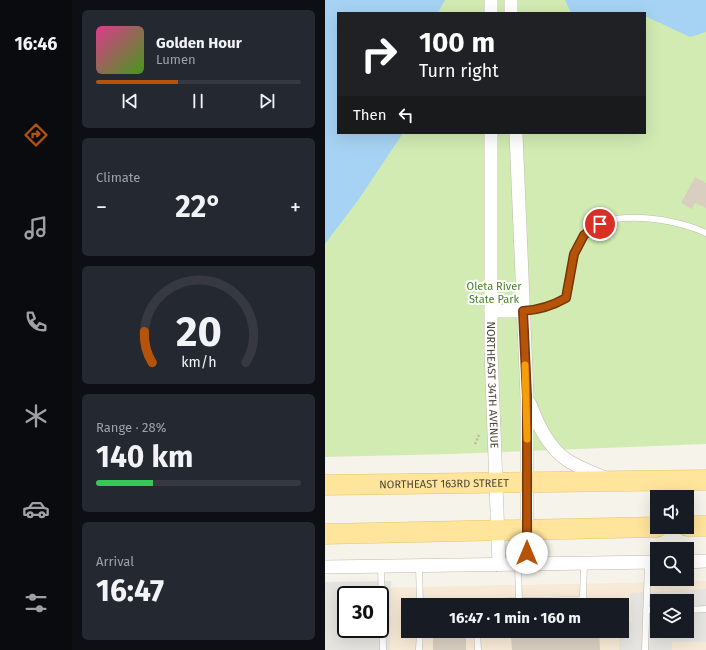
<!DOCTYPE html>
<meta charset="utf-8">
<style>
:root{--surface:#171b24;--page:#242831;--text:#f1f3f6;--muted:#9ea1a6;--line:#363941;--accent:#b45309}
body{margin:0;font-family:"Fira Sans",sans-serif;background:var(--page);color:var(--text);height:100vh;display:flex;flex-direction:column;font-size:15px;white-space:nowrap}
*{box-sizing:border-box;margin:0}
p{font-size:13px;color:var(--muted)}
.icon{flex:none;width:22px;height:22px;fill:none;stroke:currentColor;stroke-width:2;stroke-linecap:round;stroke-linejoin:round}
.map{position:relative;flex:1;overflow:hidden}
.drawer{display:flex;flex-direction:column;gap:10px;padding:10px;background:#0d0f14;width:253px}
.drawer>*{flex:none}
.guide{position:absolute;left:12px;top:12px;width:309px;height:122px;border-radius:0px;box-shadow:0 4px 16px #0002;background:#202124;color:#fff;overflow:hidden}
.tools{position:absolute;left:325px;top:490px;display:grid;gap:8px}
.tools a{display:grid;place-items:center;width:44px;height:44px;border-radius:0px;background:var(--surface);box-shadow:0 4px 16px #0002;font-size:20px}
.speed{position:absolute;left:12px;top:586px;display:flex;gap:8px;font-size:20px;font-weight:700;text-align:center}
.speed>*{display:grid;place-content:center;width:52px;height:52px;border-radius:50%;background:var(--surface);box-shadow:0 4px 16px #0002;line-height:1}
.speed .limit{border:2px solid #111;border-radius:6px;background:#fff;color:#111}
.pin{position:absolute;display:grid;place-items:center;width:34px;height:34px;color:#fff;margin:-17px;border:2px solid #fff;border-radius:50%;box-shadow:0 1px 4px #0007}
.me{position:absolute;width:44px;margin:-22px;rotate:0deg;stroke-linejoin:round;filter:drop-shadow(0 0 3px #0008)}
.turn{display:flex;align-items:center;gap:14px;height:84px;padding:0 16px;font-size:18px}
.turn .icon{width:52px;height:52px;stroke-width:2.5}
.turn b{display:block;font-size:28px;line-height:34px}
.then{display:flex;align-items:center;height:38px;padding:0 16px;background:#0003;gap:8px;font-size:15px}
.big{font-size:30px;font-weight:700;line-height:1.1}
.drawer .card{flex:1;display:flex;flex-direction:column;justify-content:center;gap:6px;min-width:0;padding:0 14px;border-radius:6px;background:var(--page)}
.drawer .dial{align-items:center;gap:0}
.dial svg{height:104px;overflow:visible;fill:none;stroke:var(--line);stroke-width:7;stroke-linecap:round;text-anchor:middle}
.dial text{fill:var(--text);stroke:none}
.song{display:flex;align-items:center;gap:12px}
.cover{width:48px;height:48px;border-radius:6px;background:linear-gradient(135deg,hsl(330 70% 55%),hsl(100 70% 35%))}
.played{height:4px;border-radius:2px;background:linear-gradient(90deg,var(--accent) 40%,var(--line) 40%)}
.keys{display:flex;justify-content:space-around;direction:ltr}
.heat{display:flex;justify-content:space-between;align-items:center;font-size:22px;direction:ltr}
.charge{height:6px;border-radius:3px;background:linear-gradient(90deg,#34c759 28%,var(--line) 0)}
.trip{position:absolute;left:76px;top:598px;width:228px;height:40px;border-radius:0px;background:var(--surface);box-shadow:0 4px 16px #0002;font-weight:700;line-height:40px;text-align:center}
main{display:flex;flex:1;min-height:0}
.tabs{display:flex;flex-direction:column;width:72px;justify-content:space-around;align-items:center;background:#090b0e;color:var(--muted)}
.tabs .icon{width:28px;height:28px}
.tabs .selected{color:var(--accent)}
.tabs b{font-size:18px;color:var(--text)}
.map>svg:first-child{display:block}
.commercial{fill:#f7ead6;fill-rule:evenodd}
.green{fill:#d1ebb3;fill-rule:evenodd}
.parking{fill:#e7e5e2;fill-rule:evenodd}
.water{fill:#a6d3f3}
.building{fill:#d8cfc0}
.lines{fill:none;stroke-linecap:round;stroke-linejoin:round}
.lane-casing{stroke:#c2bbad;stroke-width:7}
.street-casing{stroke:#c2bbad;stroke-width:14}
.primary-casing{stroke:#e9c366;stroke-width:21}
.path{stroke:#c4b79d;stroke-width:2.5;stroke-dasharray:2 2;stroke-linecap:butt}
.lane{stroke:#fff;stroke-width:6}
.street{stroke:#fff;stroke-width:13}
.primary{stroke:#ffe49b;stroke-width:20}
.route-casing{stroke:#753606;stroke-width:10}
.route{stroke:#b45309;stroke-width:7}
.slow{stroke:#f59e0b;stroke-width:7}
.labels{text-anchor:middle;stroke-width:4;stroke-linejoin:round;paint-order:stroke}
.park-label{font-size:11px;fill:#488028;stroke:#fff}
.street-label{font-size:11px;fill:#4b4438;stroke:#fff}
</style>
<main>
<nav class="tabs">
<b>16:46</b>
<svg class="icon selected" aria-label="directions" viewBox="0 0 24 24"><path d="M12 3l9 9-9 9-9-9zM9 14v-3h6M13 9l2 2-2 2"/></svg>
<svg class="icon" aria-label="music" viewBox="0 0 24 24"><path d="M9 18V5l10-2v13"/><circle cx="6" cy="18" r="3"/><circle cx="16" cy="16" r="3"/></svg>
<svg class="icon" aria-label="phone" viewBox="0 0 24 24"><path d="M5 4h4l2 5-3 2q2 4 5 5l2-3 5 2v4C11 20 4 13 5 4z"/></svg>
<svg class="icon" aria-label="climate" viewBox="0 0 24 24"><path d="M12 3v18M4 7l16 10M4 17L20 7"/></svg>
<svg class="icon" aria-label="car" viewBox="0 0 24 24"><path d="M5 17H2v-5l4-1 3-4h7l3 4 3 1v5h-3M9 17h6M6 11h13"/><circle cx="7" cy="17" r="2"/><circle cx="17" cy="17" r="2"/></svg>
<svg class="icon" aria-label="filters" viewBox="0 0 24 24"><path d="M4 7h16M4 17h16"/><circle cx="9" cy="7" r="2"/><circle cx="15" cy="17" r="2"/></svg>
</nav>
<section class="drawer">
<div class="card">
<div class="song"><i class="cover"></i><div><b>Golden Hour</b><p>Lumen</p></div></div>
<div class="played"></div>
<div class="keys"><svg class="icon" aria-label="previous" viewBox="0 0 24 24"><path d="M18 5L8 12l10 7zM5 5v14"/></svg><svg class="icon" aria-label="pause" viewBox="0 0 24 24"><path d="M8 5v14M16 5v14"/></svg><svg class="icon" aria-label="next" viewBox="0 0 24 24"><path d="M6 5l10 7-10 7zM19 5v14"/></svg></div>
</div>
<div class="card"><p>Climate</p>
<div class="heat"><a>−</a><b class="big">22°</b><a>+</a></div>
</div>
<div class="card dial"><svg viewBox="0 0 100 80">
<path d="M14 69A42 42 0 1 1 86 69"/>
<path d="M14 69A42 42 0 0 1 8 45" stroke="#b45309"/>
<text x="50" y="56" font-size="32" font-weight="700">20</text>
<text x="50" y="72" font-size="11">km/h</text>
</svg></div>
<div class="card"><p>Range · 28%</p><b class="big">140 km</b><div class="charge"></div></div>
<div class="card"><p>Arrival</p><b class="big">16:47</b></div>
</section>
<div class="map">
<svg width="381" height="650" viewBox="0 0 381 650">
<rect width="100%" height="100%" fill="#f6f3eb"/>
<path class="commercial" d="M 381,581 L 381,650 L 0,650 L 0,589 ZM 21,595 L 55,595 L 55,629 L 21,629 ZM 332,601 L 362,601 L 362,631 L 332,631 ZM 83,605 L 297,605 L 297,631 L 83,631 Z"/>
<path class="green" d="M 0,0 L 381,0 L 381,444 L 126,454 L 0,457 ZM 13,13 L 320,13 L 320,133 L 13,133 Z"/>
<path class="parking" d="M 66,581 L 65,650 L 0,650 L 0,582 ZM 21,595 L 55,595 L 55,629 L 21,629 Z
M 381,589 L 381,642 L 347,642 L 347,650 L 294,650 L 294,631 L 297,631 L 297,624 L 307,622 L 305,593 ZM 332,601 L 362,601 L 362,631 L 332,631 Z"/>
<path class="water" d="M 0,0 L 120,0 L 113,13 L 13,13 L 13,133 L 78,133 L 34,199 L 0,244 Z
M 240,0 L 381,0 L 381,32 L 365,37 L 320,16 L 320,13 L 246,13 Z"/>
<path class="building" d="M 370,177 L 381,183 L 381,208 L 370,203 L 367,209 L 356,203 Z
M 108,631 L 141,631 L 141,650 L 108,650 Z
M 192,631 L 274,631 L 275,650 L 187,650 L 186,636 L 192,636 Z"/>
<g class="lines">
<defs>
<path id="lane" d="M 198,311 C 214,310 227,306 241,298 C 247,277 244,255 258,236 C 282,206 352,219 381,233
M 193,565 L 194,601 L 255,600 L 258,598 L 259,564
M 94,566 L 95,604 L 194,601
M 56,567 L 58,650
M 321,610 L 332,610
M 362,610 L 381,609
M 152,631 L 153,650
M 94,649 L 95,631
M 320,650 L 323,563"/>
<g id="street">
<path d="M 186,0 L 186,13"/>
<path d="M 166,13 L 166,0"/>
<path id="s1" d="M 166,133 L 166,351 L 174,565"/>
<path d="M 191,133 L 202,396 L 202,565"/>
<path d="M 166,311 L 198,311"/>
<path d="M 205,404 C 213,425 223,447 242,460 C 254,468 269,473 282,479"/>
<path d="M 362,562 L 381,561"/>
<path d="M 0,567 L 332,562"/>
</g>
<g id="primary">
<path id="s2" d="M 0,485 L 381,480"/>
<path d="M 362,526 L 381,526"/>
<path d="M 0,534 L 332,527"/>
</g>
</defs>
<use href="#lane" class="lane-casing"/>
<use href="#street" class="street-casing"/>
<use href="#primary" class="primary-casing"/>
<path class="path" d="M 150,444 L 154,435"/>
<use href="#lane" class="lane"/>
<use href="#street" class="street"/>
<use href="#primary" class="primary"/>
</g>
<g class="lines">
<defs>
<path id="route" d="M 202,553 L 202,396 L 198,311 C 214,310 227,306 241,298 L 249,254 L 259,235 L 275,224"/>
</defs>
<use href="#route" class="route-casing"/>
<use href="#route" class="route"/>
<path class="slow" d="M 200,365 L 202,439"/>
</g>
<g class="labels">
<g class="park-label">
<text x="169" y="290">Oleta River<tspan x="169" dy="13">State Park</tspan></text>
</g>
<g class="street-label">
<text dy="4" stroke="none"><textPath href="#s1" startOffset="252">NORTHEAST 34TH AVENUE</textPath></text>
<text dy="4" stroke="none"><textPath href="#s2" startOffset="119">NORTHEAST 163RD STREET</textPath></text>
</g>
</g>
</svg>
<div class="tools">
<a><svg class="icon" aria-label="sound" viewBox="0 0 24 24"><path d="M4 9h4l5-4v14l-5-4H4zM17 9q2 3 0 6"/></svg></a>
<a><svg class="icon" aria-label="search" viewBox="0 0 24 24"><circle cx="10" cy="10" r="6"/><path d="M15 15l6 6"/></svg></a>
<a><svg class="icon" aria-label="layers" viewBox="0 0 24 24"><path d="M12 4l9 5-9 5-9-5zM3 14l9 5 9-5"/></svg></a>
</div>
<div class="speed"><div class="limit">30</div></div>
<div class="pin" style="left:275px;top:224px;background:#d93025"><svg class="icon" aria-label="arrive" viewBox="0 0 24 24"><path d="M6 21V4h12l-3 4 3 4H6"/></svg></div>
<svg class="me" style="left:202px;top:553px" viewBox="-20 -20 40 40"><circle r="19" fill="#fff"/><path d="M0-13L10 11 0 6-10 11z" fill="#b45309"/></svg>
<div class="trip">16:47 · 1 min · 160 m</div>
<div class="guide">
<div class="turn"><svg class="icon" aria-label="right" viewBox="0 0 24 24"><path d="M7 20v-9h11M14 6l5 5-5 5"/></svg><div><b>100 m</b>Turn right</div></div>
<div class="then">Then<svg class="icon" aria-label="left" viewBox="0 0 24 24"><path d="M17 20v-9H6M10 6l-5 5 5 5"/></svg></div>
</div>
</div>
</main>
